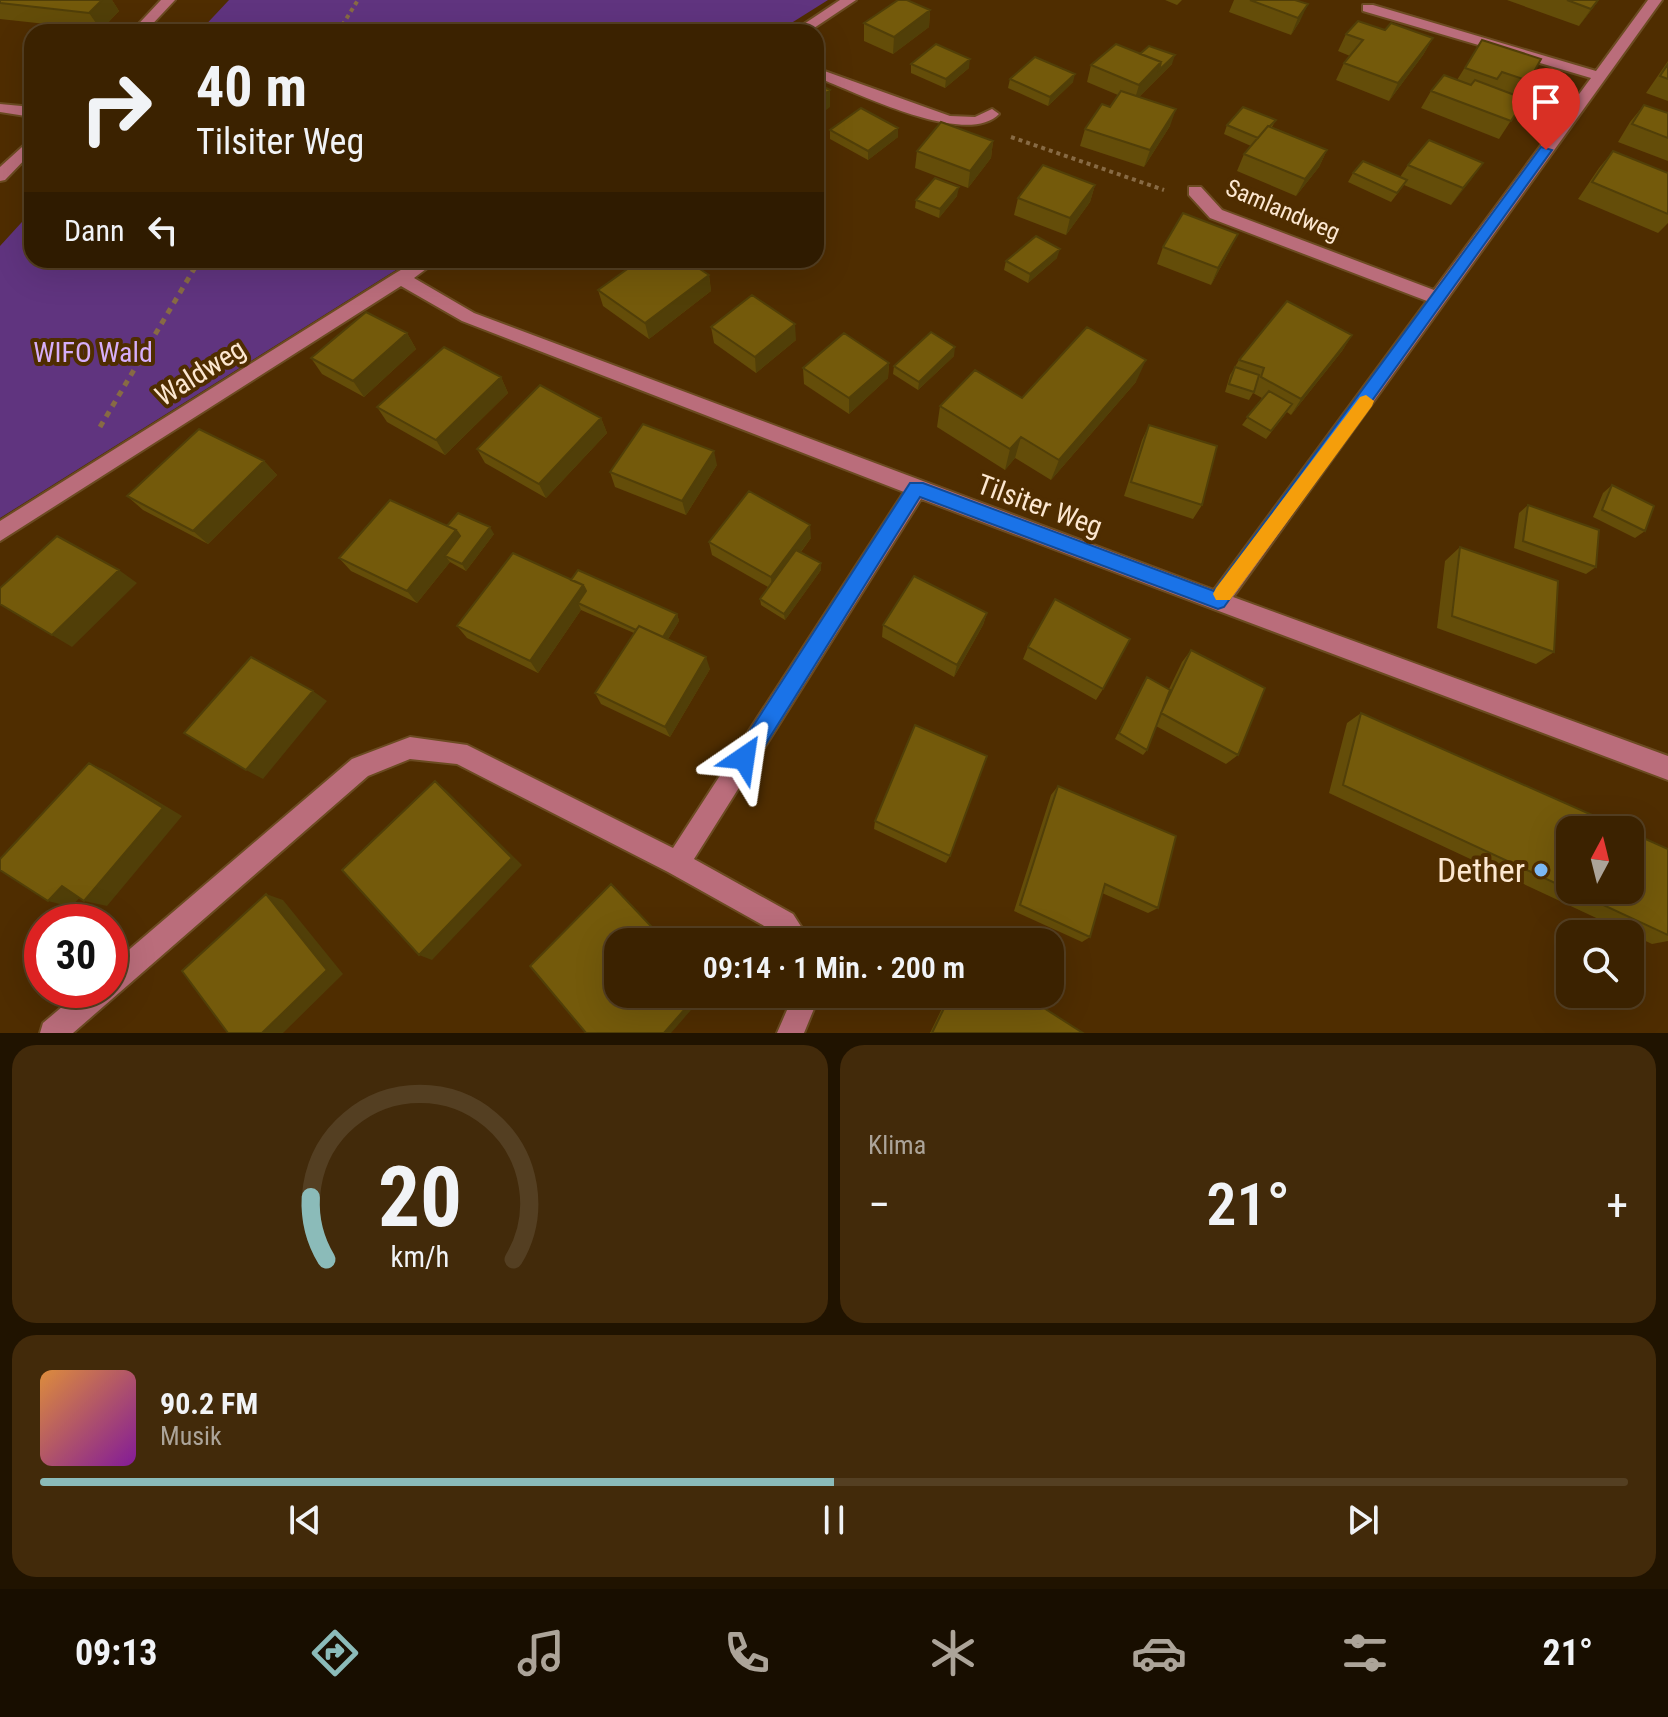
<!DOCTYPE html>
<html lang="de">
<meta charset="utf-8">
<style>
:root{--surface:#3b2200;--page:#422a0a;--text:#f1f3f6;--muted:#aca499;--line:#543f22;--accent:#8bbbb9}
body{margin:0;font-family:"Roboto Condensed",sans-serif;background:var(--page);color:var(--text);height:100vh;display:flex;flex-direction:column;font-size:30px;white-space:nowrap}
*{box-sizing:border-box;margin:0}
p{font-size:26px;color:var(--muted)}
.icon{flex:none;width:44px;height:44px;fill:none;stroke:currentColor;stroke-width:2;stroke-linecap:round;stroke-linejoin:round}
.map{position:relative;height:1033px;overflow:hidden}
.panel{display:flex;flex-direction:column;gap:12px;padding:12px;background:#201300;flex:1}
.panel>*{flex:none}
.top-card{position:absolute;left:24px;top:24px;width:800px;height:244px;border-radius:24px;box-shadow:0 8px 32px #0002,0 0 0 2px var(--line);background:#3b2200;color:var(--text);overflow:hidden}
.needle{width:52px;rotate:7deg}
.controls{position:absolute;left:1556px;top:816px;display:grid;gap:16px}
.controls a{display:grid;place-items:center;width:88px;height:88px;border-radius:16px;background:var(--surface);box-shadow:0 8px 32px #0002,0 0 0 2px var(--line);font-size:40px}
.speed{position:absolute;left:24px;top:904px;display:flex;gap:16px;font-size:40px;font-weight:700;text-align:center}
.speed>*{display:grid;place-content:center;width:104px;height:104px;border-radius:50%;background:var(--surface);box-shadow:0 8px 32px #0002,0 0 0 2px var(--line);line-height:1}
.speed .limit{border:12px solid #d22;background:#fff;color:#111}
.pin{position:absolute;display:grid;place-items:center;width:68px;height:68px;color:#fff;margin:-82px -34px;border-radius:50% 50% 50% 0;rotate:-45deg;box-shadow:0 0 8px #0007}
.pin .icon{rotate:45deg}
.me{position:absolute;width:88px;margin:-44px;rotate:32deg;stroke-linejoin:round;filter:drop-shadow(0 0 6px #0008)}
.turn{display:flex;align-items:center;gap:28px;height:168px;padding:0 40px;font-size:36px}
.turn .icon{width:104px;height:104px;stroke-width:2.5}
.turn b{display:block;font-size:56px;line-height:68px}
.then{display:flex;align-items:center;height:76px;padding:0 40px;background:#0003;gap:16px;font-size:30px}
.big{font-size:60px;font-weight:600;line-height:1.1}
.panel .card{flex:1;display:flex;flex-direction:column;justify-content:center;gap:12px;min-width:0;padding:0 28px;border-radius:24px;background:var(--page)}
.panel .dial{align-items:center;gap:0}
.dial svg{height:208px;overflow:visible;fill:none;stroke:var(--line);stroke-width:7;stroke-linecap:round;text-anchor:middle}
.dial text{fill:var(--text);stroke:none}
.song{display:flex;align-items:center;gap:24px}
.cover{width:96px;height:96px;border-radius:12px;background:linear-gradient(135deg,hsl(30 70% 55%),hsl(290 70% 35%))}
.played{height:8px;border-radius:4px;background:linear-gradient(90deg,var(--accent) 50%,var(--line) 50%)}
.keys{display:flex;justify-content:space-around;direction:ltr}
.heat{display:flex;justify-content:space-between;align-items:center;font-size:44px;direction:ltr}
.panel .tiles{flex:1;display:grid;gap:12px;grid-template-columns:1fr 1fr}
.card:last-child{grid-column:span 2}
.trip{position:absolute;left:604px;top:928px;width:460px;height:80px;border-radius:24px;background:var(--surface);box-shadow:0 8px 32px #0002,0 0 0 2px var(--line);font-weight:600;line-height:80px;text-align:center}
.menu{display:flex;height:128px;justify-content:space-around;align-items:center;background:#180e00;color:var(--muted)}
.menu .icon{width:56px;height:56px}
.menu .on{color:var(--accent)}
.menu b{font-size:36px;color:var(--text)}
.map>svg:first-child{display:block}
.green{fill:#60347f}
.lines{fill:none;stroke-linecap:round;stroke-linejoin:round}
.minor-casing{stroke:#6b4b21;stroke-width:4}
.path-far1{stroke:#876a44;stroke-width:4;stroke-dasharray:4 4;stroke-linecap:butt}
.path{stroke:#876a44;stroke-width:5;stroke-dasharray:6 6;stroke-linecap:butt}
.minor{fill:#ba6d7b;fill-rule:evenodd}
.wall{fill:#644d09}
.shaded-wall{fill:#513f08}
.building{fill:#745a0b;stroke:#513f08;stroke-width:2}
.route{fill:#1a73e8;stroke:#114b97;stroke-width:2}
.slow{fill:#f59e0b}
.poi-dot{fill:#7fbdfa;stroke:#4f2d00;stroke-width:3}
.labels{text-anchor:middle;stroke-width:8;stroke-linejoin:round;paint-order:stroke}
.far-street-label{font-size:24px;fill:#fce7d0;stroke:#4f2d00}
.park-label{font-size:28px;fill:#d6aef9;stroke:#4f2d00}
.street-label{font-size:28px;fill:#fce7d0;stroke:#4f2d00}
.near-poi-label{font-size:34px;fill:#fce7d0;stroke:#4f2d00;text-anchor:end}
</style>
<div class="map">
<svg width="1668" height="1033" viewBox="0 0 1668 1033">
<rect width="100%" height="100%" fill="#4f2d00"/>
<path class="green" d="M 229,0 L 828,0 L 777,32 L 199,32 Z
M 32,211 L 32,260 L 412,260 L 0,518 L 0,246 Z"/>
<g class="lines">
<defs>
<path id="minor" d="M 161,0 L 175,0 L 145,32 L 131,32 Z
M 840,0 L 856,0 L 808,32 L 792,32 Z
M 1648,0 L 1662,0 L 1233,597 L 1668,756 L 1668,780 L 921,499 L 694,859 L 793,914 L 811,942 L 782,942 L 775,932 L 668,872 L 457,764 L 410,759 L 368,776 L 73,1033 L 40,1033 L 43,1023 L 82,990 L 110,990 L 110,966 L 352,759 L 410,737 L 467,745 L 673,848 L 904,492 L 462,321 L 401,286 L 0,541 L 0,521 L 394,274 L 418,260 L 438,260 L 414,278 L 474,313 L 1214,590 L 1427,301 L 1210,218 L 1189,195 L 1189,187 L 1201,187 L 1222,210 L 1434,290 L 1591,78 L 1363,11 L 1363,5 L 1373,5 L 1596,71 Z
M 816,68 L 950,116 L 975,117 L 992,109 L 999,114 C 966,148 856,92 816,77 Z
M 0,104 L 32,107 L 32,117 L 0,112 Z
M 32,138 L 32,152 L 5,180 L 0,181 L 0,167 Z
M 794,994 L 820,994 L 804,1033 L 777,1033 Z"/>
</defs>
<use href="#minor" class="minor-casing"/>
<path class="path-far1" d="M 338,32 L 358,0
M 1011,137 L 1164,190
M 196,266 L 200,260"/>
<path class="path" d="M 100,427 L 197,264"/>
<use href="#minor" class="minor"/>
</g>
<path class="wall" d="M 0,0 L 112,0 L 119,11 L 101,30 L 0,19 Z
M 1165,0 L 1182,0 L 1177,5 Z
M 1234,0 L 1295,0 L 1300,21 L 1291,35 L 1229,12 Z
M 1507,0 L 1599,0 L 1579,26 Z
M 930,10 L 929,27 L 893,54 L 864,41 L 864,23 Z
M 1385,30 L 1433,38 L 1423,55 L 1389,101 L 1336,80 L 1344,63 L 1350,56 L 1338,51 L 1346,34 Z
M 1482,40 L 1529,81 L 1518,96 L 1525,99 L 1499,139 L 1421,108 L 1431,91 L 1457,80 Z
M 1140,54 L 1172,64 L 1139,97 L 1170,126 L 1144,167 L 1080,146 L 1085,129 L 1110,107 L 1118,95 L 1087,82 L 1091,65 Z
M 1668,61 L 1668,101 L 1646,93 Z
M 911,64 L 969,68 L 945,88 L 911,73 Z
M 1010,79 L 1073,82 L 1048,106 L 1008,88 Z
M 1644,105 L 1668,113 L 1668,161 L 1618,142 L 1630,122 Z
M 1276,120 L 1272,127 L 1327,150 L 1319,167 L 1296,196 L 1237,171 L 1244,154 L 1251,146 L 1224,134 L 1227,125 Z
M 830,130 L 898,137 L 868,160 L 830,139 Z
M 993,141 L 991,158 L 968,188 L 915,168 L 917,151 Z
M 1613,151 L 1668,173 L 1668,223 L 1658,233 L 1578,199 L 1599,168 Z
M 1483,163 L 1451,205 L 1404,185 L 1391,202 L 1348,182 L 1353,173 L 1400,177 L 1408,165 Z
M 1095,185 L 1090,202 L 1066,235 L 1014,215 L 1018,198 Z
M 957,196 L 939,218 L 915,208 L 916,200 Z
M 1163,247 L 1230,250 L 1211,285 L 1157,264 Z
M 1057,258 L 1028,283 L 1004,270 L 1006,261 Z
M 597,260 L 618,260 L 608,267 Z
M 709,275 L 711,291 L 649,339 L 603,306 L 598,290 Z
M 711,327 L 796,340 L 756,373 L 714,343 Z
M 407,333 L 416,349 L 364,397 L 322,374 L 311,358 Z
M 1352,335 L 1342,351 L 1291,415 L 1287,412 L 1266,439 L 1242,425 L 1262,398 L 1253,393 L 1249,400 L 1225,392 L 1230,375 L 1239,360 Z
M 954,356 L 918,390 L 893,374 L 894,366 Z
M 889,363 L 888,378 L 849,414 L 804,384 L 803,368 Z
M 501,377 L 508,393 L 445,455 L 387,422 L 377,407 Z
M 1136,382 L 1051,480 L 1015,458 L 1005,470 L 937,427 L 940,406 L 1022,398 Z
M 601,418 L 607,433 L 546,498 L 485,463 L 477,449 Z
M 1149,425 L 1202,505 L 1193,519 L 1124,496 L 1142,440 Z
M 264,461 L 277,475 L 208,544 L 143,510 L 127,496 Z
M 717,465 L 686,515 L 615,487 L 610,472 Z
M 1612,485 L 1645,531 L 1635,538 L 1593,517 L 1603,493 Z
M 1528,505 L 1596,567 L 1586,574 L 1514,548 L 1519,513 Z
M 447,526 L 494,534 L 466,571 L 450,562 L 417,603 L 351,571 L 339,558 Z
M 811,538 L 801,552 L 821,563 L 821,570 L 785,620 L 761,605 L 760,599 L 768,587 L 712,555 L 709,542 Z
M 1460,547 L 1554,652 L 1536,664 L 1437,628 L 1445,561 Z
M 571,580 L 677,614 L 679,621 L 668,639 L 710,669 L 670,737 L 601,704 L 595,693 L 634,633 L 581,610 L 538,673 L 467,638 L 457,626 Z
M 987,613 L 983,625 L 954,677 L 882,637 L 883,625 Z
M 1028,647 L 1103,689 L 1096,700 L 1023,659 Z
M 1191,650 L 1238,755 L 1226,764 L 1156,726 L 1147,750 L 1143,755 L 1115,739 L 1143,683 L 1147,677 L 1169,689 L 1182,662 Z
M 1361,713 L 1668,849 L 1668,941 L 1652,944 L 1329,793 L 1347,723 Z
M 1058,786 L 1158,908 L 1148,913 L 1102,893 L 1090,937 L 1082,942 L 1014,911 L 1051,795 Z
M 875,821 L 950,856 L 946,863 L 874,829 Z
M 949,994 L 1022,994 L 1083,1033 L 930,1033 Z"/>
<path class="shaded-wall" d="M 102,0 L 112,0 L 119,11 L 101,30 L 89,13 Z
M 1598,0 L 1599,0 L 1579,26 L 1591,9 Z
M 1308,4 L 1300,21 L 1291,35 L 1298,18 Z
M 930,10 L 929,27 L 893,54 L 894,37 Z
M 1433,38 L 1423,55 L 1389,101 L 1398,83 Z
M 1175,55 L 1172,64 L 1134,102 L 1139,85 L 1161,62 Z
M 970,59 L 969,68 L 945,88 L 946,79 Z
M 1075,74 L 1073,82 L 1048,106 L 1050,97 Z
M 830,90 L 830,107 L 816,118 L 816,100 Z
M 1176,109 L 1170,126 L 1144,167 L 1150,150 Z
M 898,128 L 898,137 L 868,160 L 868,151 Z
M 993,141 L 991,158 L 968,188 L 970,171 Z
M 1327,150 L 1319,167 L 1296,196 L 1305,179 Z
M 1483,163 L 1471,180 L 1451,205 L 1463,188 Z
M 1095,185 L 1090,202 L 1066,235 L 1070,218 Z
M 959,187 L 957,196 L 939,218 L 940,209 Z
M 1238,234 L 1230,250 L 1211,285 L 1218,268 Z
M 1060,249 L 1057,258 L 1028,283 L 1030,274 Z
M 606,260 L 618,260 L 608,267 Z
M 709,275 L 711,291 L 649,339 L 645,323 Z
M 795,324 L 796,340 L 756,373 L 755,357 Z
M 407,333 L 416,349 L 364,397 L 353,381 Z
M 1352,335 L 1342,351 L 1291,415 L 1301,399 Z
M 955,347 L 954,356 L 918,390 L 919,382 Z
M 1146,360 L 1136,382 L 1051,480 L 1059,460 Z
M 889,363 L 888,378 L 849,414 L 849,398 Z
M 501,377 L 508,393 L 445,455 L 436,440 Z
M 601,418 L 607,433 L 546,498 L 539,484 Z
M 1021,437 L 1015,458 L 1005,470 L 1010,449 Z
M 714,451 L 717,465 L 686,515 L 682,501 Z
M 264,461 L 277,475 L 208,544 L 193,531 Z
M 810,525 L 811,538 L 772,590 L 771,577 Z
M 490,527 L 494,534 L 466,571 L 462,564 Z
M 456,530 L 465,543 L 445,556 L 450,562 L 417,603 L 407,591 Z
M 821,563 L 821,570 L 785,620 L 784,614 Z
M 119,570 L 137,583 L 72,647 L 52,635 Z
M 583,585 L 589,598 L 578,603 L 581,610 L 538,673 L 530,661 Z
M 987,613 L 983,625 L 954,677 L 957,665 Z
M 677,614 L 679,621 L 663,647 L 661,641 Z
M 706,657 L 710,669 L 670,737 L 665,727 Z
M 313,691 L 327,701 L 263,779 L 246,770 Z
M 89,763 L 109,772 L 182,816 L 107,906 L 84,901 Z
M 435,781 L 446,790 L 522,865 L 432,960 L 419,955 Z
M 62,886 L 85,892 L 71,907 L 48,901 Z
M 266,894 L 283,900 L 343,974 L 283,1033 L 262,1033 Z
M 698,994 L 705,994 L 671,1033 L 664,1033 Z"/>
<path class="building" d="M 0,0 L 102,0 L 89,13 L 0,3 Z
M 898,0 L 907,0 L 930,10 L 894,37 L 864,23 Z
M 1250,0 L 1295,0 L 1308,4 L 1298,18 Z
M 1567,0 L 1598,0 L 1591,9 Z
M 1358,21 L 1385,30 L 1391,23 L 1433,38 L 1398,83 L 1344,63 L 1363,40 L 1346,34 Z
M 1482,40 L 1541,59 L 1529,81 L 1502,72 L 1497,79 L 1465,68 Z
M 936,44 L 970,59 L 946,79 L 911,64 Z
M 1116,44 L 1161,62 L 1139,85 L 1091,65 Z
M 1149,46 L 1175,55 L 1159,70 L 1161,62 L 1140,54 Z
M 1035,57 L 1075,74 L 1050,97 L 1010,79 Z
M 1668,64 L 1668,79 L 1660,76 Z
M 1444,75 L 1471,85 L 1475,80 L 1525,99 L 1511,121 L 1431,91 Z
M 816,83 L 830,90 L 816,100 Z
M 1121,91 L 1176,109 L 1150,150 L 1085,129 L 1102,104 L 1110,107 Z
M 1644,105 L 1668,113 L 1668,138 L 1632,124 Z
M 1243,107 L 1276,120 L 1270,126 L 1268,126 L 1258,138 L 1227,125 Z
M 861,108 L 898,128 L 868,151 L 830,130 Z
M 941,122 L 993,141 L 970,171 L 917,151 Z
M 1268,126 L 1327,150 L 1305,179 L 1244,154 Z
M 1429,140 L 1483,163 L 1463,188 L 1408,165 Z
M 1613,151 L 1668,173 L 1668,214 L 1592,182 Z
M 1363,161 L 1407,180 L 1397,193 L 1353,173 Z
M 1043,165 L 1095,185 L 1070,218 L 1018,198 Z
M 935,178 L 959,187 L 940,209 L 916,200 Z
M 1183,213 L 1238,234 L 1218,268 L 1163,247 Z
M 1036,236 L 1060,249 L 1030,274 L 1006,261 Z
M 640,260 L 686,260 L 709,275 L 645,323 L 598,290 Z
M 752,295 L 795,324 L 755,357 L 711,327 Z
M 1287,301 L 1352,335 L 1301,399 L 1261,377 L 1264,368 L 1239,360 Z
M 366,312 L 407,333 L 353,381 L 311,358 Z
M 1087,327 L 1146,360 L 1059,460 L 1021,437 L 1010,449 L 940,406 L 975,370 L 1022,398 Z
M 931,332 L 955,347 L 919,382 L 894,366 Z
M 844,333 L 889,363 L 849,398 L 803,368 Z
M 444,347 L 501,377 L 436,440 L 377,407 Z
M 1235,367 L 1259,375 L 1254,392 L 1229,384 Z
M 540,385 L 601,418 L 539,484 L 477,449 Z
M 1269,391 L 1292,404 L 1271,431 L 1247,417 Z
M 643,424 L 714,451 L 682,501 L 610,472 Z
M 1149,425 L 1217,446 L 1202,505 L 1131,482 Z
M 199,429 L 264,461 L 193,531 L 127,496 Z
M 1612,485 L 1654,506 L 1645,531 L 1602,510 Z
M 749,491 L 810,525 L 771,577 L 709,542 Z
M 390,500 L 456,530 L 407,591 L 339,558 Z
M 1528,505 L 1599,530 L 1596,567 L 1523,541 Z
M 458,513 L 490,527 L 462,564 L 445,556 L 460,536 L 456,530 L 447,526 Z
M 57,536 L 119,570 L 52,635 L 0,604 L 0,588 Z
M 1460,547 L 1558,581 L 1554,652 L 1452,616 Z
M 796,550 L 821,563 L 784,614 L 760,599 Z
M 513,553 L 583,585 L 530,661 L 457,626 Z
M 578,570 L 677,614 L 663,637 L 639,626 L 636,630 L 578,603 L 586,591 L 583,585 L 571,580 Z
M 914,576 L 987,613 L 957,665 L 883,625 Z
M 1055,599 L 1130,639 L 1103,689 L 1028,647 Z
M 639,626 L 706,657 L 665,727 L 595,693 Z
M 1191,650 L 1265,688 L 1238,755 L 1161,713 Z
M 251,657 L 313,691 L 246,770 L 184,733 Z
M 1147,677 L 1170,690 L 1147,750 L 1119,733 Z
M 1361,713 L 1626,830 L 1570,830 L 1570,890 L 1343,785 Z
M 915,725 L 987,756 L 950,856 L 875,821 Z
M 89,763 L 163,808 L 84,901 L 62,886 L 48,901 L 0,870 L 0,859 Z
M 435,781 L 512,858 L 419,955 L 342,870 Z
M 1058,786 L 1176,836 L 1158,908 L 1105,884 L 1090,937 L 1020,905 Z
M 1630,832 L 1668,849 L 1668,935 L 1571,890 L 1630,890 Z
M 611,884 L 666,942 L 618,942 L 618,994 L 698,994 L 664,1033 L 586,1033 L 530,966 Z
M 266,894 L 327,970 L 262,1033 L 228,1033 L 182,971 Z
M 951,994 L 1022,994 L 1083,1033 L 932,1033 Z"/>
<path class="route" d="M 1541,147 L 1552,150 L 1224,607 L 1218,609 L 920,497 L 752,766 L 744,769 L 737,766 L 734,758 L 737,751 L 910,483 L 923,483 L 1214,591 Z"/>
<path class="slow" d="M 1366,395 L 1374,401 L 1372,406 L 1230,600 L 1216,600 L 1213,594 L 1216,588 L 1360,397 Z"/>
<circle class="poi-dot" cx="1541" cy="870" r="8"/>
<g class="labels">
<g class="far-street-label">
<text transform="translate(1283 210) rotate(23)" y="8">Samlandweg</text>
</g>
<g class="park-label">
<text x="93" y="362">WIFO Wald</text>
</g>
<g class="street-label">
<text transform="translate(200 372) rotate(-32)" y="10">Waldweg</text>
<text transform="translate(1040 505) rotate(20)" y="10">Tilsiter Weg</text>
</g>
<g class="near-poi-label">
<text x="1525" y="882">Dether</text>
</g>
</g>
</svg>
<div class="controls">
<a><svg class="needle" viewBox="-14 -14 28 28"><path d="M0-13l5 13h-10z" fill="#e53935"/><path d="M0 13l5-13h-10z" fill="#aca499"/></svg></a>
<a><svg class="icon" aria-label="search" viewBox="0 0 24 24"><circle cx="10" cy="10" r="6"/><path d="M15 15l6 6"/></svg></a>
</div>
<div class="speed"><div class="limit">30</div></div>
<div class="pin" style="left:1546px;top:150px;background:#d93025"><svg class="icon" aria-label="arrive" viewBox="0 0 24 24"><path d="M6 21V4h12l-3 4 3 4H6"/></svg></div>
<svg class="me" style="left:744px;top:758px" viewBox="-20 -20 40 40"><path d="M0-17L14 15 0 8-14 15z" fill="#1a73e8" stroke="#fff" stroke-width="4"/></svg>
<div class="trip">09:14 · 1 Min. · 200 m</div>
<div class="top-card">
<div class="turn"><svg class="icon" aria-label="right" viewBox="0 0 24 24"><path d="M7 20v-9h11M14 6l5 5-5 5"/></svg><div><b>40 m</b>Tilsiter Weg</div></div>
<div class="then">Dann<svg class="icon" aria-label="left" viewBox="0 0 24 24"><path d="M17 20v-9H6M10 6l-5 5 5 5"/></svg></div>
</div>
</div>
<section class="panel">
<div class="tiles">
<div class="card dial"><svg viewBox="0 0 100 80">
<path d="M14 69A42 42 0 1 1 86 69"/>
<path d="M14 69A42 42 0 0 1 8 45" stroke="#8bbbb9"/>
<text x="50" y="56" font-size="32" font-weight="700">20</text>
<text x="50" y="72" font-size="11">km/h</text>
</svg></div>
<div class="card"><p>Klima</p>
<div class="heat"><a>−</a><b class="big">21°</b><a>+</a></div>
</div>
<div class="card">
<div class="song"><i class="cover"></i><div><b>90.2 FM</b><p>Musik</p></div></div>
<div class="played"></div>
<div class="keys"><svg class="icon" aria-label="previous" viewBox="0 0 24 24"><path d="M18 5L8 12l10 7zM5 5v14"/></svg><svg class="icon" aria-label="pause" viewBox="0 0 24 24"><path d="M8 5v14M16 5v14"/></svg><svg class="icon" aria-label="next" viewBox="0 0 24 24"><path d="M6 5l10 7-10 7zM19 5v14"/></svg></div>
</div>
</div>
</section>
<nav class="menu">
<b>09:13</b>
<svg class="icon on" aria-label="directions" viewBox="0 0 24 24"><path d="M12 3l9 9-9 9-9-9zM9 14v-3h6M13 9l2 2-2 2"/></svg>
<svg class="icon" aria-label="music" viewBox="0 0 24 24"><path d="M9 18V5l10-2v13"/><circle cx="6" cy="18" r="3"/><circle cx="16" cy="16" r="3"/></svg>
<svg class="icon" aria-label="phone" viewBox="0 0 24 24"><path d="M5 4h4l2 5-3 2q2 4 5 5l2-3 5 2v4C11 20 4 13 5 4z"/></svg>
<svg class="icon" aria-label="climate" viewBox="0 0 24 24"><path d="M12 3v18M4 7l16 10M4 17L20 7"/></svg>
<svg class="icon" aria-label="car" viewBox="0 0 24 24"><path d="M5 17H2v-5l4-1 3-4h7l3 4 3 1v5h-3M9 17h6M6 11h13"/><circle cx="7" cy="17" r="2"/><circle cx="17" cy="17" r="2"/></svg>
<svg class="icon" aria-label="filters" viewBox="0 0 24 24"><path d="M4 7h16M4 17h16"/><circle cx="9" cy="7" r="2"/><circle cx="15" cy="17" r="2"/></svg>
<b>21°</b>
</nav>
